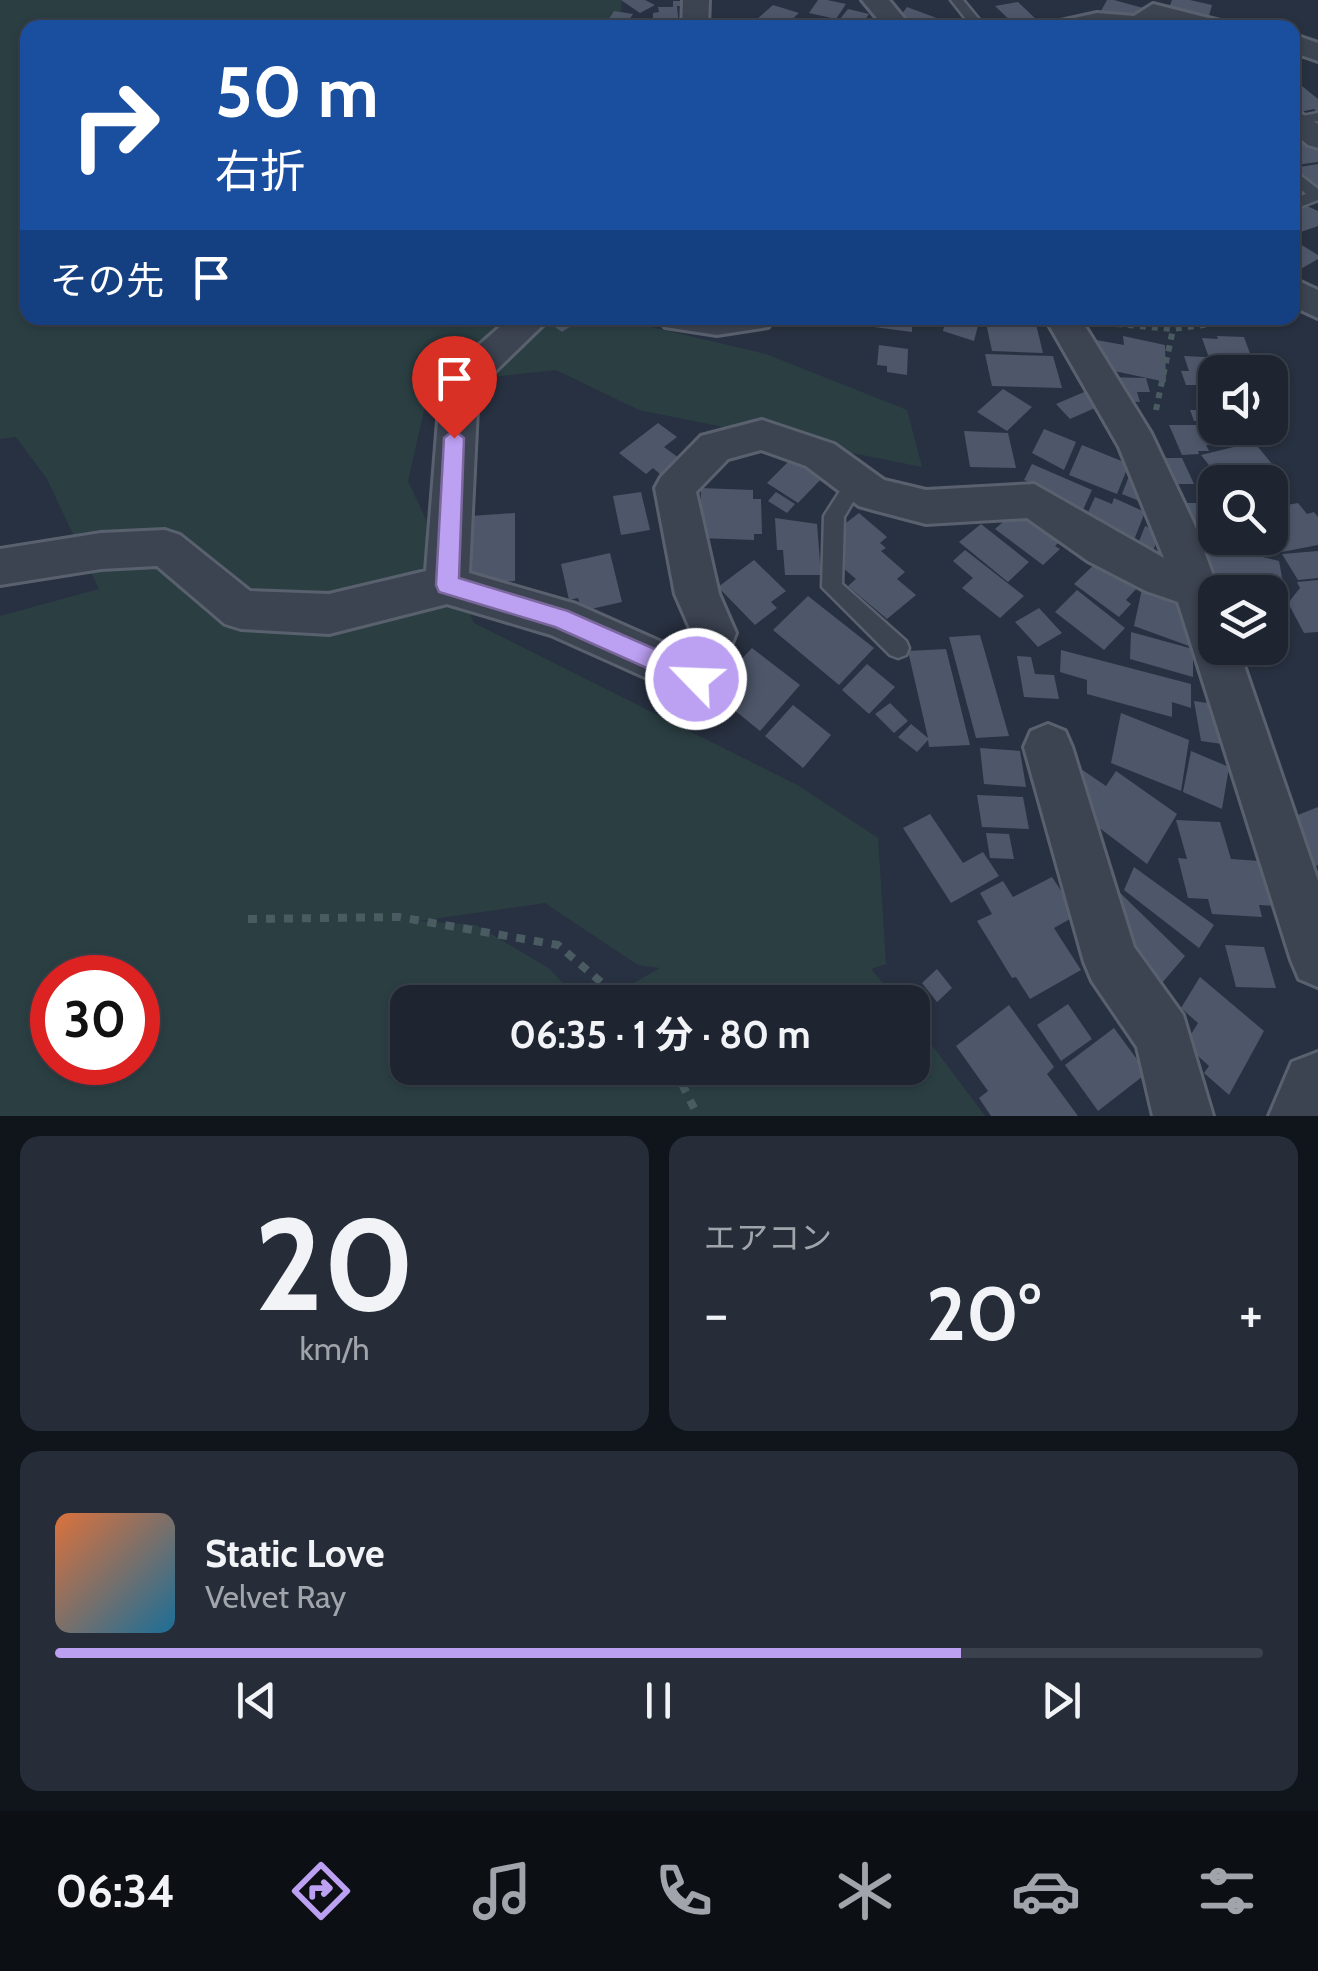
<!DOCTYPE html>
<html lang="ja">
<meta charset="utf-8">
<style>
:root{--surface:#1e2531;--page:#262d39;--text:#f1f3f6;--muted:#a1a5ab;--line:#3c424d;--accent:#bca0f2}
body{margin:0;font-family:Cabin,"Noto Sans JP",sans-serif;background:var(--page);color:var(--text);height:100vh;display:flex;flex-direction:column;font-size:38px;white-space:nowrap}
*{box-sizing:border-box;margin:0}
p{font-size:32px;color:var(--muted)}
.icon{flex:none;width:55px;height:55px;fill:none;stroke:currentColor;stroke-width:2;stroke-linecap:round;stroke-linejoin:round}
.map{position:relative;height:1116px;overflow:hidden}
.sheet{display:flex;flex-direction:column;gap:20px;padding:20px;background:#10141b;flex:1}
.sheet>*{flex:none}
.top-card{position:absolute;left:20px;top:20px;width:1280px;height:305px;border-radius:20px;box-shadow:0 2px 8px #0004,0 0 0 2px var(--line);background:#1a4fa0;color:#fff;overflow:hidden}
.tools{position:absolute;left:1198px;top:355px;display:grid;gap:20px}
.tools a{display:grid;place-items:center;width:90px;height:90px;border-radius:20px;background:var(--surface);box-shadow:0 2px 8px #0004,0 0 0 2px var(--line);font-size:50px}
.speed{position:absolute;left:30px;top:955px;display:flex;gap:20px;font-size:50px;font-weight:700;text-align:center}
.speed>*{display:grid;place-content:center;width:130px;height:130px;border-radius:50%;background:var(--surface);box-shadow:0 2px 8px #0004,0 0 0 2px var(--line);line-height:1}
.speed .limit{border:15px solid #d22;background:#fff;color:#111}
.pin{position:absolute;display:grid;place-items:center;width:85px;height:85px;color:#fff;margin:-102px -42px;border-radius:50% 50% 50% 0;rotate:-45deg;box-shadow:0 0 10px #0007}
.pin .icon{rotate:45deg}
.me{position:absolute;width:110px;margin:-55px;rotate:294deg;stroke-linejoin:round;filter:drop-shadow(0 0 8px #0008)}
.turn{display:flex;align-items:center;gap:35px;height:210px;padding:0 30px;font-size:45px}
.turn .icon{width:130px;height:130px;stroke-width:2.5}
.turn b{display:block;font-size:70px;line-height:85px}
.then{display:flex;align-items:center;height:95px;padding:0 30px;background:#0003;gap:20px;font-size:38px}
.big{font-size:75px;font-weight:700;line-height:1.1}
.sheet .widget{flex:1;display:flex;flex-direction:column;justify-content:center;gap:15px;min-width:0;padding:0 35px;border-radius:20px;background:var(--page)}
.sheet .dial{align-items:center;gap:0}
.dial b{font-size:130px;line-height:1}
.song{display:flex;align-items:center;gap:30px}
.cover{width:120px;height:120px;border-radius:15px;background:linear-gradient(135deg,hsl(20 70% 55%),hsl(200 70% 35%))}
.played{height:10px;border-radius:5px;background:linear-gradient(90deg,var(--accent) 75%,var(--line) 75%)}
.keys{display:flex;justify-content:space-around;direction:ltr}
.heat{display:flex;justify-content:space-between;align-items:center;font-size:55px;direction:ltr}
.sheet .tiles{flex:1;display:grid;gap:20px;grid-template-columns:1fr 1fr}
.widget:last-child{grid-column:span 2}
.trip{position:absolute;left:390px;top:985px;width:540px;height:100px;border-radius:20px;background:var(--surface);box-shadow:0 2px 8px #0004,0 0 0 2px var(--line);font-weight:700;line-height:100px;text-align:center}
.tabs{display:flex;height:160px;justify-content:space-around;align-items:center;background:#0c0f14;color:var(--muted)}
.tabs .icon{width:70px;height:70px}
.tabs .current{color:var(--accent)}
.tabs b{font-size:45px;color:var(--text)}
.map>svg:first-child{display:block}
.green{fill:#2b3f43;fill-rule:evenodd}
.building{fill:#4e576a}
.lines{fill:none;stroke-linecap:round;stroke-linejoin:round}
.service-casing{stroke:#5a616e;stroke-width:5}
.minor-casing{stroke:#5a616e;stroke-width:6}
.tertiary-casing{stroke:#5a616e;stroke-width:6}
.path-far1{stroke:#4a5c61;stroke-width:6;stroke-dasharray:6 6;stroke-linecap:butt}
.path{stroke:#4a5c61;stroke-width:8;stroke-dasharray:9 9;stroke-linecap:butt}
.service{fill:#3c4351;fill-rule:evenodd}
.minor{fill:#3c4351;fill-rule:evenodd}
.tertiary{fill:#3c4351;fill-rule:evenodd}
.route{fill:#bca0f2;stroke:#7a689d;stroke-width:2.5}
</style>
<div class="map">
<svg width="1318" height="1116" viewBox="0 0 1318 1116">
<rect width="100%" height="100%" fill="#283141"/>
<path class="green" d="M 0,0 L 622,0 L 619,28 L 28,28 L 28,318 L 644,318 L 638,324 L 766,354 L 907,410 L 922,467 L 639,410 L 556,370 L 430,384 L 408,481 L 474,623 L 799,786 L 878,838 L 886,964 L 871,969 L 899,1002 L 600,1002 L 660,968 L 638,965 L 545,903 L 419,921 L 476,925 L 550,969 L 580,1002 L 408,1002 L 408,1068 L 912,1068 L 913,1020 L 985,1116 L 0,1116 L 0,616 L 99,589 L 47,479 L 16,437 L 0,439 ZM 52,978 L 138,978 L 138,1062 L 52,1062 Z"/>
<path class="building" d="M 621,0 L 645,0 L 655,5 L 640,13 Z
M 818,0 L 827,0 L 846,4 L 836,19 L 809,13 Z
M 1107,0 L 1114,0 L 1143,8 L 1133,17 L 1121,17 L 1101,11 Z
M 1172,0 L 1190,0 L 1212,5 L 1208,19 L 1168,11 Z
M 673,1 L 683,1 L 683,6 L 677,6 L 679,26 L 653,23 L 653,13 L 659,12 L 658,7 L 673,7 Z
M 1018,2 L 1038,21 L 1015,25 L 995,6 Z
M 773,5 L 799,13 L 788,23 L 779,20 L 773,25 L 756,20 Z
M 907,7 L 942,20 L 933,28 L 912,28 L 898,19 Z
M 848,9 L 869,14 L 859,28 L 836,24 Z
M 614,11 L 633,14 L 624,28 L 605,25 Z
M 1297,82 L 1318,99 L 1318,113 L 1314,109 L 1300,112 L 1292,105 L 1292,83 Z
M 1300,133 L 1318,149 L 1318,162 L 1296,165 L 1292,162 L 1292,134 Z
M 1318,164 L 1318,192 L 1293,168 Z
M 1305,205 L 1318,211 L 1318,226 L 1292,235 L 1292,209 Z
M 1292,239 L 1318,255 L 1318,259 L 1292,274 Z
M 542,318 L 583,318 L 562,332 Z
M 875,318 L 912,318 L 912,332 L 874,327 Z
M 946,318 L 980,318 L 974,341 L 943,331 Z
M 985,318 L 1035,320 L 1043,353 L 992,351 Z
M 1123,336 L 1165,345 L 1166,382 L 1095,367 L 1096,340 L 1124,345 Z
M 1217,336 L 1244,337 L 1252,359 L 1208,355 L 1202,338 L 1218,339 Z
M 879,345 L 908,349 L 907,375 L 887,372 L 887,366 L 877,365 Z
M 985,354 L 1053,356 L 1062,388 L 992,386 Z
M 1184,356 L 1226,358 L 1232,372 L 1215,372 L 1215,395 L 1199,395 L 1196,385 L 1186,385 L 1181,371 L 1189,371 Z
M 1105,377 L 1146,378 L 1150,392 L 1137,392 L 1140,402 L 1112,400 Z
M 1003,389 L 1032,407 L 1007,431 L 977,412 Z
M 1089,390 L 1104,404 L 1070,419 L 1056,404 Z
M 1190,410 L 1211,410 L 1215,421 L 1194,421 Z
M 658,423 L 677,437 L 664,447 L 683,461 L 663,477 L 653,468 L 646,474 L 619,453 Z
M 1169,425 L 1215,425 L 1227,439 L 1218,440 L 1221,445 L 1206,445 L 1209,451 L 1198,451 L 1199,454 L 1182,455 Z
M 1044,429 L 1076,442 L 1064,470 L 1032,453 Z
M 964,431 L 1008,433 L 1016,468 L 970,467 Z
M 1254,442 L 1286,481 L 1270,485 L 1265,481 L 1222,482 L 1201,455 Z
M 1082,445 L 1129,464 L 1117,494 L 1069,475 Z
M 794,456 L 825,475 L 798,503 L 767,483 Z
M 1158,458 L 1182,458 L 1194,484 L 1169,484 Z
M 1032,464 L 1092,490 L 1082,512 L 1031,491 L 1035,484 L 1024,480 Z
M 1129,476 L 1161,488 L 1154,507 L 1122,494 Z
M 701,488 L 753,490 L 753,499 L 761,499 L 762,534 L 754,534 L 754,540 L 700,538 Z
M 641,492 L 650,530 L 621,535 L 613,496 Z
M 776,492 L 795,504 L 787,513 L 768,501 Z
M 1095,497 L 1112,504 L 1114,498 L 1145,512 L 1132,545 L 1085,519 Z
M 1174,503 L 1215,503 L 1215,536 L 1186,536 Z
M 1298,503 L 1307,514 L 1314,512 L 1318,517 L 1318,545 L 1266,555 L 1254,538 L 1270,538 L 1270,508 Z
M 1031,511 L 1065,536 L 1055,546 L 1060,549 L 1043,565 L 995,529 L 1012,514 L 1020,520 Z
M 515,513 L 515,581 L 468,584 L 471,516 Z
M 859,513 L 887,537 L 880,543 L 886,548 L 881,551 L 905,572 L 897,579 L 916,595 L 887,619 L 848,586 L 856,579 L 836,562 L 844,556 L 825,539 Z
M 775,518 L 817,524 L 821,575 L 785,575 L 783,550 L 777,550 Z
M 981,524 L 1029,562 L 1008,582 L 959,542 Z
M 1145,526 L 1160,532 L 1153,551 L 1138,544 Z
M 1205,543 L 1279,561 L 1284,588 L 1210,575 Z
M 965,550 L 1024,596 L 1000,618 L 962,588 L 973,578 L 953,561 Z
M 1318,551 L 1318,578 L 1298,580 L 1282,554 Z
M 610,553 L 622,602 L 582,611 L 578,598 L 569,600 L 561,564 Z
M 754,560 L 786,591 L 771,602 L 777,608 L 755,625 L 718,587 Z
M 1099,560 L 1137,588 L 1126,600 L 1131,604 L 1119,617 L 1074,584 Z
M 1318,580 L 1318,632 L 1304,633 L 1288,603 L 1300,588 L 1297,582 Z
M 1142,589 L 1183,604 L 1180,618 L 1193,622 L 1189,646 L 1134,626 Z
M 1077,590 L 1125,628 L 1104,650 L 1055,612 Z
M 808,596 L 874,648 L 839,685 L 773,630 Z
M 1270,601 L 1287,642 L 1270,641 Z
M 1039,608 L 1062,633 L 1038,647 L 1015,622 Z
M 1131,632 L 1193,649 L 1193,677 L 1130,659 Z
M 980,635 L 1009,736 L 976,738 L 949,637 Z
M 752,648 L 800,685 L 760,731 L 711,691 Z
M 946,649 L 970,745 L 929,747 L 928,740 L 917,752 L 898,737 L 911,724 L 928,738 L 908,651 Z
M 1061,650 L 1191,684 L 1191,708 L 1172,702 L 1172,717 L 1087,694 L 1087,680 L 1060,672 Z
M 1017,656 L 1031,657 L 1035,674 L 1054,675 L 1059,699 L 1024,697 Z
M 867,664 L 895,687 L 869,714 L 842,690 Z
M 1194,701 L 1221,705 L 1229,745 L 1201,741 Z
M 890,703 L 908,721 L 894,733 L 875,714 Z
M 793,705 L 831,735 L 803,768 L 765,736 Z
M 1121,713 L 1189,740 L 1181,791 L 1111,763 Z
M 980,748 L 1020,751 L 1026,787 L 984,784 Z
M 1191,751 L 1229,767 L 1222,809 L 1183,792 Z
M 1078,767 L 1106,786 L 1116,771 L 1177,814 L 1147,864 L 1085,817 L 1060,793 Z
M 977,795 L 1023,797 L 1029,829 L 982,827 Z
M 1318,807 L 1318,865 L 1313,867 L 1280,822 Z
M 930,814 L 963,863 L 983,852 L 999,876 L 951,903 L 903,828 Z
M 1176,820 L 1220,822 L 1231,859 L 1260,861 L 1274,906 L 1259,905 L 1262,917 L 1212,914 L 1208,899 L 1188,898 L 1178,858 L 1187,859 Z
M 986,833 L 1009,834 L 1014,859 L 990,858 Z
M 1134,867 L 1214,925 L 1199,948 L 1124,890 Z
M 1052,877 L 1077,915 L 1054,928 L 1081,970 L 1030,999 L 1016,977 L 1012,978 L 977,921 L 992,914 L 980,893 L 1003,881 L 1013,897 Z
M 1114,887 L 1185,956 L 1162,983 L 1105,927 Z
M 1225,945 L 1264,947 L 1276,988 L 1236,987 Z
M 937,969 L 952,988 L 937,1002 L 922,983 Z
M 1200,977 L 1264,1031 L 1229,1095 L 1204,1073 L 1209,1066 L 1185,1044 L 1198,1023 L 1181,1008 Z
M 1068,1004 L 1092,1039 L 1061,1061 L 1037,1025 Z
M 1009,1005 L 1054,1067 L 1047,1074 L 1078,1116 L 991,1116 L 979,1098 L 988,1091 L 956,1046 Z
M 1114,1028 L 1147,1073 L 1098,1111 L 1065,1065 Z"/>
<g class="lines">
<defs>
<path id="service" d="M 951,0 L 963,0 L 986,28 L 973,28 Z
M 1318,113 L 1318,121 L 1292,124 L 1292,118 Z
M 1292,169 L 1318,189 L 1318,200 L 1292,210 L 1292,199 L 1306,194 L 1292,181 Z
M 856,474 L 865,482 L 844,517 L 842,584 L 906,641 L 909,648 L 906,655 L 898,658 L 890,655 L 822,587 L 824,516 L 849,477 Z"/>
<path id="minor" d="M 683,0 L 709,0 L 708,28 L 682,28 Z
M 862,0 L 889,0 L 912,28 L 885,28 Z
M 1153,4 L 1224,22 L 1228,28 L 1183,28 L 1158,21 L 1151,28 L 1052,28 L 1056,22 L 1097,13 L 1134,16 Z
M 1292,34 L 1318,43 L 1318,61 L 1292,52 Z
M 1292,108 L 1318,124 L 1318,148 L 1308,145 L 1292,132 Z
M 1292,278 L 1318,290 L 1318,318 L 1292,306 Z
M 510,318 L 550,318 L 478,388 L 469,573 L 576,604 L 684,652 L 692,633 L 675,594 L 655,488 L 661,477 L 701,436 L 762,420 L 834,444 L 884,480 L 926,490 L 1034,484 L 1164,558 L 1119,447 L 1045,318 L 1080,318 L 1151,433 L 1194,524 L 1218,589 L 1215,648 L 1238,648 L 1318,881 L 1318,987 L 1299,979 L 1291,960 L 1178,602 L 1146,591 L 1088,561 L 1027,518 L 926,524 L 873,510 L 859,506 L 806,466 L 761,450 L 728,459 L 696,492 L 719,594 L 736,633 L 712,694 L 696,700 L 551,635 L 447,604 L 329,634 L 241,629 L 225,624 L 157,566 L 101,569 L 0,585 L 0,549 L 101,533 L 165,530 L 180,535 L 250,591 L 329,594 L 426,571 L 441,383 L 447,373 Z
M 659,318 L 774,318 L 768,327 L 717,335 L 665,327 Z
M 1048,724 L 1065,731 L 1072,747 L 1134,947 L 1183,1015 L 1213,1116 L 1153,1116 L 1137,1047 L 1092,981 L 1084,962 L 1024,747 L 1031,731 Z"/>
<path id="tertiary" d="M 1318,1052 L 1318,1116 L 1269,1116 L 1292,1062 Z"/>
</defs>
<use href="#service" class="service-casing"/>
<use href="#minor" class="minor-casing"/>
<use href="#tertiary" class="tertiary-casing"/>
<path class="path-far1" d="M 1104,323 L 1173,329 L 1257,318
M 1156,410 L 1173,329"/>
<path class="path" d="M 248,919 L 399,917 L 558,945 L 624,1002
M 674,1068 L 698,1116"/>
<use href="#service" class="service"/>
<use href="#minor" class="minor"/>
<use href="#tertiary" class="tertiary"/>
</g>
<path class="route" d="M 454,430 L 464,438 L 459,578 L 568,611 L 705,671 L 708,679 L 705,687 L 696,690 L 555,627 L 439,592 L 436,585 L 444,438 Z"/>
</svg>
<div class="tools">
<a><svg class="icon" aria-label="sound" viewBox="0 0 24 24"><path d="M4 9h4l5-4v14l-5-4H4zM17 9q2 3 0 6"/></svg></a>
<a><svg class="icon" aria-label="search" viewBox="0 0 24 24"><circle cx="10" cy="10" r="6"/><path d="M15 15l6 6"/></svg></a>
<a><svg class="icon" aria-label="layers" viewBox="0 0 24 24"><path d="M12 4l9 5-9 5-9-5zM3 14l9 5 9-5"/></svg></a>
</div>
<div class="speed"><div class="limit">30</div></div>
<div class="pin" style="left:454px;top:438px;background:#d93025"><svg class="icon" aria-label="arrive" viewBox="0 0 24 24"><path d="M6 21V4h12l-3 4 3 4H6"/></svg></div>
<svg class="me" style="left:696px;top:679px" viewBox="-20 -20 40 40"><circle r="17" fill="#bca0f2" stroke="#fff" stroke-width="3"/><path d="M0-11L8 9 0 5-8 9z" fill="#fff"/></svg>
<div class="trip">06:35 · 1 分 · 80 m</div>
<div class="top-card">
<div class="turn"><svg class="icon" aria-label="right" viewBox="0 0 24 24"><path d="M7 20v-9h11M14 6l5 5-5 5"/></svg><div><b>50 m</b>右折</div></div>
<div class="then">その先<svg class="icon" aria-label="arrive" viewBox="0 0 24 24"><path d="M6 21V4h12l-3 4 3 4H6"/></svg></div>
</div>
</div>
<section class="sheet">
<div class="tiles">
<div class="widget dial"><b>20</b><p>km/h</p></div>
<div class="widget"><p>エアコン</p>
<div class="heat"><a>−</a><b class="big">20°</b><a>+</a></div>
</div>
<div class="widget">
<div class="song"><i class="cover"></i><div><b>Static Love</b><p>Velvet Ray</p></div></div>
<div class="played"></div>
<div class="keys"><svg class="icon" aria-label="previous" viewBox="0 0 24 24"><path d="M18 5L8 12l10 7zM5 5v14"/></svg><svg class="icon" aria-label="pause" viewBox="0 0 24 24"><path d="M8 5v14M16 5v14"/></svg><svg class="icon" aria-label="next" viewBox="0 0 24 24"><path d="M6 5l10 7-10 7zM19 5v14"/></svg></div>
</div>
</div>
</section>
<nav class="tabs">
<b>06:34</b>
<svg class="icon current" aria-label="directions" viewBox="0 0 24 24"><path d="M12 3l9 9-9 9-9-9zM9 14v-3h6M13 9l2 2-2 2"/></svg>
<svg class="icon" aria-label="music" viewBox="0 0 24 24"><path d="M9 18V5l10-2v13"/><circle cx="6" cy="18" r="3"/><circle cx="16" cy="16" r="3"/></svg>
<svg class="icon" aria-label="phone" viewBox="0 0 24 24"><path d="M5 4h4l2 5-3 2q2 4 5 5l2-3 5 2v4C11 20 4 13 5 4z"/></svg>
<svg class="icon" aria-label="climate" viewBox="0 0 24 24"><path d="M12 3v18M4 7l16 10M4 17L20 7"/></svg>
<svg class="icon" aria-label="car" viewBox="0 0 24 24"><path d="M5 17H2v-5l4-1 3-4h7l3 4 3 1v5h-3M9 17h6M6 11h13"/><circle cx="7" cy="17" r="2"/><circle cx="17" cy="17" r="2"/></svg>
<svg class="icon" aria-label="filters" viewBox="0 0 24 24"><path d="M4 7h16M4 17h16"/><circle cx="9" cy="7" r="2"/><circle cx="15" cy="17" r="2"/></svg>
</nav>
